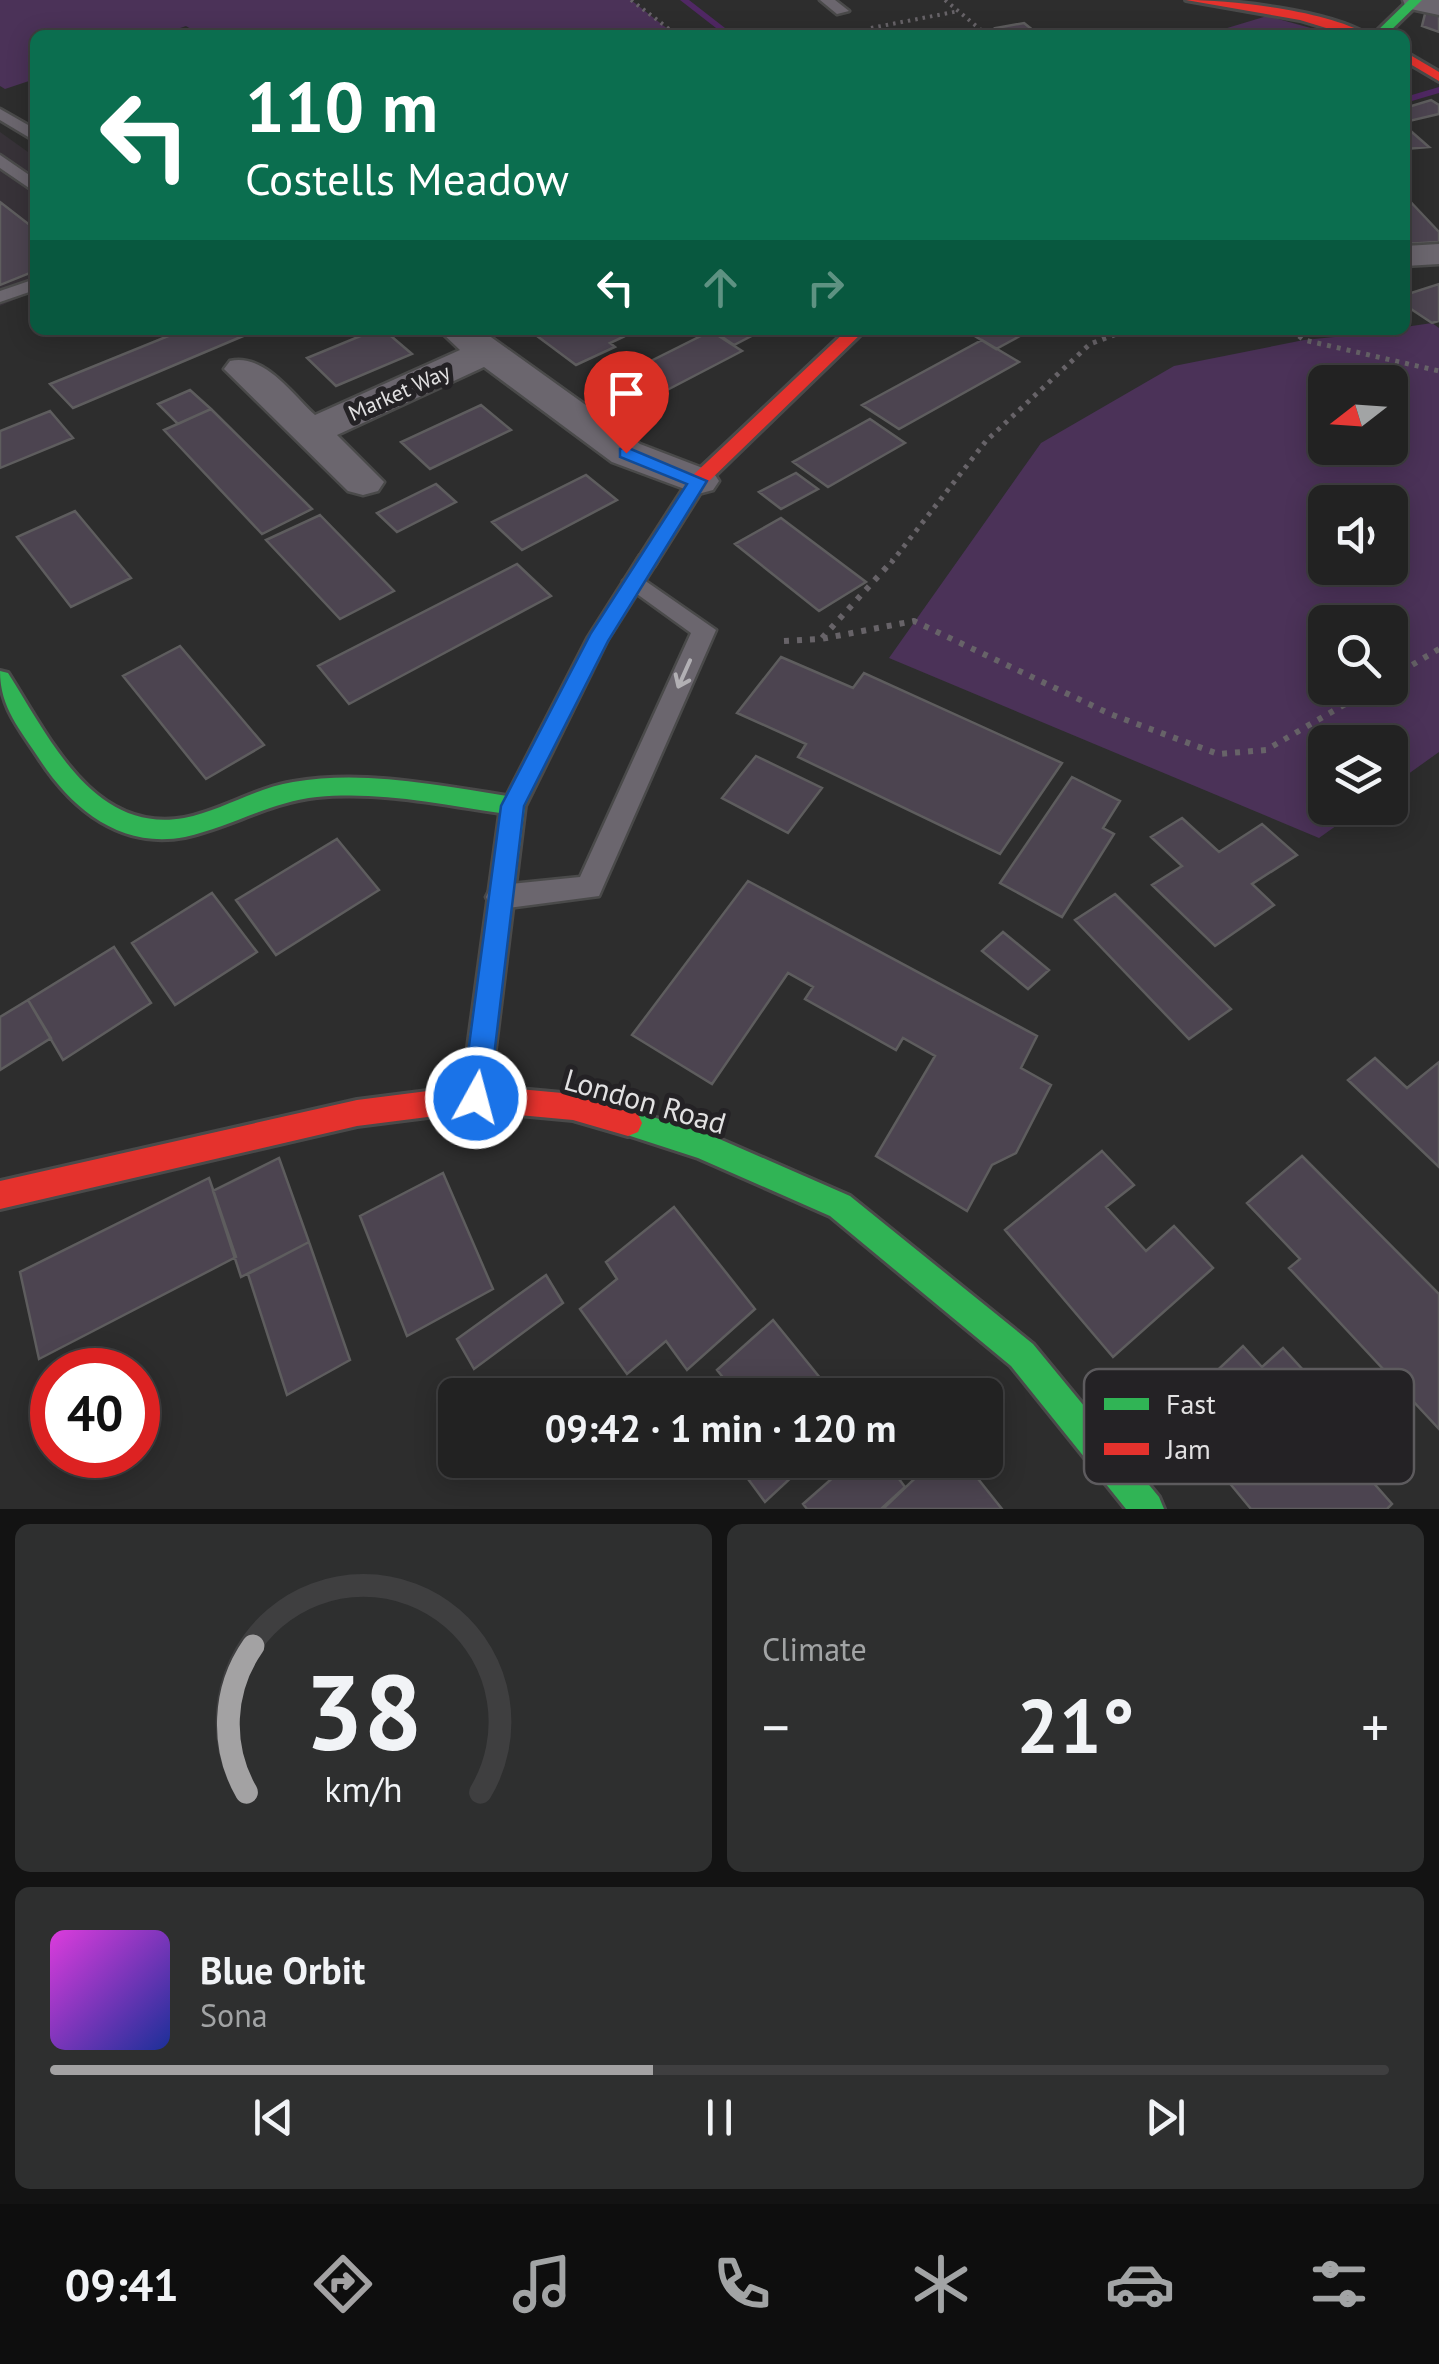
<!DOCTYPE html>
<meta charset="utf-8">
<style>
:root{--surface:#222;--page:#2e2f2f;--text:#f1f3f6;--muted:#a2a4a5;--line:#3f3f40;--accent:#a3a2a3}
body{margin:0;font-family:"PT Sans",sans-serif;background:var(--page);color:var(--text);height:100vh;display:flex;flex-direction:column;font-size:38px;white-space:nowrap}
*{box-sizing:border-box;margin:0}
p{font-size:32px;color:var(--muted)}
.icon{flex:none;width:55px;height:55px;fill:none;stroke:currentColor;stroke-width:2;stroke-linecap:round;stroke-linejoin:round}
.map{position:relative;height:1509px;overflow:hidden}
.side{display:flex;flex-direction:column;gap:15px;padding:15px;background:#131313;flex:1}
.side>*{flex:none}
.top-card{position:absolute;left:30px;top:30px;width:1380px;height:305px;border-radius:15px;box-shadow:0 5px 25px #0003,0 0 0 2px var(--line);background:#0b6e4f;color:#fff;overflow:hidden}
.needle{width:65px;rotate:253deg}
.controls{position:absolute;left:1308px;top:365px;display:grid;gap:20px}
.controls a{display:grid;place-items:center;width:100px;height:100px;border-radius:15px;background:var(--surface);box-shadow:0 5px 25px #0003,0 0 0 2px var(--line);font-size:50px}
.speed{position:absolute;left:30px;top:1348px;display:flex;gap:20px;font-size:50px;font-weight:700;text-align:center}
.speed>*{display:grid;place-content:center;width:130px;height:130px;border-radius:50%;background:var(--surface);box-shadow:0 5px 25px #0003,0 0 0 2px var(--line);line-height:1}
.speed .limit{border:15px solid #d22;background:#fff;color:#111}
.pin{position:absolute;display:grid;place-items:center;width:85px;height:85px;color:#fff;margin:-102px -42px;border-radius:50% 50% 50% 0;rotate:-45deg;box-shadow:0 0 10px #0007}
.pin .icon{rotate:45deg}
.me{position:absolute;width:110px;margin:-55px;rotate:7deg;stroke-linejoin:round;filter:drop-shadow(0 0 8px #0008)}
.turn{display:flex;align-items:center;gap:35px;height:210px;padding:0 50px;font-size:45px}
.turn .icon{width:130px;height:130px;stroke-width:2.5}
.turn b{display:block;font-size:70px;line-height:85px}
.lanes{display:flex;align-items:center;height:95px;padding:0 50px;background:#0003;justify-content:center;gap:50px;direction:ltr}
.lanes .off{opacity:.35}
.big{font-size:75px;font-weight:800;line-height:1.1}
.side .tile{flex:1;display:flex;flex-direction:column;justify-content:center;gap:15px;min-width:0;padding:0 35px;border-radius:15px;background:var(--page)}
.side .dial{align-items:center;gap:0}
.dial svg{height:260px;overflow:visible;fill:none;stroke:var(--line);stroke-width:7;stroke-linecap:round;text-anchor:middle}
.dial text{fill:var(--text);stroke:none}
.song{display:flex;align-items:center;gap:30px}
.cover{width:120px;height:120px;border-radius:15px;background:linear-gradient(135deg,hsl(300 70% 55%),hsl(230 70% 35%))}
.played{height:10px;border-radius:5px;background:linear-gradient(90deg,var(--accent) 45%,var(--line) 45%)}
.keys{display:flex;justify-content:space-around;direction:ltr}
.heat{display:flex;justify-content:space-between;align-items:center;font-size:55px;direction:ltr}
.side .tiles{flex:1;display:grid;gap:15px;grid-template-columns:1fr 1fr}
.tile:last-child{grid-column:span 2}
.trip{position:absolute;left:438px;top:1378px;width:565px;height:100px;border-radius:15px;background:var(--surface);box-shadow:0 5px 25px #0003,0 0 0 2px var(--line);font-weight:800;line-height:100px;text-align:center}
.tabs{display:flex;height:160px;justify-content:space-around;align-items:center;background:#0e0e0e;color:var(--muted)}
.tabs .icon{width:70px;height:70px}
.tabs .current{color:var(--accent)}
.tabs b{font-size:45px;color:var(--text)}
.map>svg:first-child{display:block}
.built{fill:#373238}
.green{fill:#4b3258;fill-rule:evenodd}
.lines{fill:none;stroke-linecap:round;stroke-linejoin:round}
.stream{fill:#502864;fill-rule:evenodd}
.building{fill:#4c4450;stroke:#5e5d5e;stroke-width:2.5}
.lane-casing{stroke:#4a4a4a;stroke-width:5}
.street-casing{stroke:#4a4a4a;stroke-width:5}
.fast-casing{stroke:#4a4a4a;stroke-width:6}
.jam-casing{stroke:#4a4a4a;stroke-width:6}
.path-far2{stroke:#676368;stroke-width:4;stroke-dasharray:2.5 5;stroke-linecap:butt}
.path-far1{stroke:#676368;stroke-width:5;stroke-dasharray:4 6;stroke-linecap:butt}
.path{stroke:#676368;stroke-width:6;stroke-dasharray:5 8;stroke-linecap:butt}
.lane{fill:#6b666e;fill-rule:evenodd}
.street{fill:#6b666e;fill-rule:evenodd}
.fast{fill:#30b455;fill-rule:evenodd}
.jam{fill:#e5322d;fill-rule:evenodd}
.oneway{stroke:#b2b0b4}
.route{fill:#1a73e8;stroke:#114b97;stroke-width:2.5}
.labels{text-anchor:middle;stroke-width:10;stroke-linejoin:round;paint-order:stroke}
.far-street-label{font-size:22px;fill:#e2e1e2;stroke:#242225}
.near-street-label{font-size:30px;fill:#e2e1e2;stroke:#242225}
.key{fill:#242225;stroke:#5d5b5e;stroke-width:2.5}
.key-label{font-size:28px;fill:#e2e1e2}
</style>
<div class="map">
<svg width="1439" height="1509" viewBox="0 0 1439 1509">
<rect width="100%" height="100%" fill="#2d2d2d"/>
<path class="built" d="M 0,132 L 35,157 L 35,291 L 0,306 Z"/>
<path class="green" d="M 0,0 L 631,0 L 674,34 L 201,35 L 186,26 L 160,35 L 35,35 L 35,79 L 5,89 L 0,86 Z
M 1267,16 L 1336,35 L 1204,35 Z
M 1432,323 L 1439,328 L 1439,752 L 1390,787 L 1390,742 L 1325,742 L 1325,808 L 1361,808 L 1319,838 L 889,658 L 1041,443 L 1174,366 L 1304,340 L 1405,330 L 1405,327 ZM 1390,382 L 1390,448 L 1325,448 L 1325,382 ZM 1390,502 L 1390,568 L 1325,568 L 1325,502 ZM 1390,622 L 1390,688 L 1325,688 L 1325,622 Z"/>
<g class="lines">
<path class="stream" d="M 680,0 L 689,0 L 734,35 L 725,35 Z
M 1439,87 L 1439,93 L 1405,103 L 1405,97 Z"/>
</g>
<path class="building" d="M 1427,6 L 1439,8 L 1439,32 L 1422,26 Z
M 1024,23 L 1039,35 L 1005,35 L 996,28 Z
M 1431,100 L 1439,105 L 1439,114 L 1405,122 L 1405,108 Z
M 1405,126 L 1429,147 L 1406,149 Z
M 1405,196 L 1439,232 L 1439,242 L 1405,244 Z
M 0,202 L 35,229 L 35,271 L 0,285 Z
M 1439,284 L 1439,321 L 1432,323 L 1405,305 L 1405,295 Z
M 183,330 L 255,331 L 73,408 L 50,384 Z
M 375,330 L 384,330 L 412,354 L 336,386 L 307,358 Z
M 529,330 L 613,330 L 623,337 L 610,343 L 615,347 L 576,365 Z
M 712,330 L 763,330 L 734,345 Z
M 965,330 L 1031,330 L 996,349 Z
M 711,331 L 742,351 L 619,415 L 589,392 Z
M 982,340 L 1019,362 L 899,429 L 862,405 Z
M 190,390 L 211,409 L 178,424 L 158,404 Z
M 481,405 L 511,430 L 430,469 L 401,442 Z
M 211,409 L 312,509 L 262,534 L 164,430 Z
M 50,411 L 73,438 L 0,468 L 0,431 Z
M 870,419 L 905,443 L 828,487 L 793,462 Z
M 796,473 L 818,489 L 781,509 L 759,492 Z
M 586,475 L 617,500 L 522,550 L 492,522 Z
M 436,484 L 456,502 L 397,532 L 377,513 Z
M 75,511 L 131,578 L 71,607 L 17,537 Z
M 320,515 L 394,591 L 340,619 L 266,540 Z
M 781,518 L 866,582 L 819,611 L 735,544 Z
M 517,564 L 551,596 L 349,704 L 318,666 Z
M 180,646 L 264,745 L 206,779 L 123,676 Z
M 781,657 L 853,688 L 864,673 L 1062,763 L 1000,854 L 798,757 L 806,744 L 737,713 Z
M 756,756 L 822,788 L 788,833 L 722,798 Z
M 1072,777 L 1120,801 L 1103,828 L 1114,834 L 1062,917 L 1000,883 Z
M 1182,818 L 1219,852 L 1262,824 L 1297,855 L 1252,884 L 1274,905 L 1215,946 L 1152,885 L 1182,866 L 1151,837 Z
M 337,839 L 379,890 L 276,955 L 236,900 Z
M 748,881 L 1037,1036 L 1021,1068 L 1051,1085 L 1016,1153 L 992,1165 L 967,1211 L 876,1156 L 935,1056 L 903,1038 L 896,1050 L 805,999 L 813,987 L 788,973 L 712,1084 L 632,1035 Z
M 212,893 L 257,952 L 175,1005 L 132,943 Z
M 1115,894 L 1231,1009 L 1189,1039 L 1075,920 Z
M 1003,932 L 1049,970 L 1028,989 L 982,951 Z
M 114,947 L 151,1003 L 63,1060 L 28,1000 Z
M 28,1000 L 51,1038 L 0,1070 L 0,1017 Z
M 1375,1058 L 1407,1088 L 1439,1062 L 1439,1167 L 1348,1080 Z
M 1102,1151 L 1134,1185 L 1106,1207 L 1146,1251 L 1174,1226 L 1213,1268 L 1113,1357 L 1005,1230 Z
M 1302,1156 L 1439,1294 L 1439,1429 L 1289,1268 L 1300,1259 L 1247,1203 Z
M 279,1158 L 309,1242 L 241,1277 L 213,1191 Z
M 443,1173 L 493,1289 L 407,1336 L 360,1216 Z
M 209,1178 L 236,1257 L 39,1359 L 20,1272 Z
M 674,1207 L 755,1309 L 687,1370 L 666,1341 L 627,1374 L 580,1309 L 617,1279 L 606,1262 Z
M 309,1242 L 350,1360 L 287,1395 L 248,1274 Z
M 546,1275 L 563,1303 L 474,1369 L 457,1339 Z
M 773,1320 L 834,1395 L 737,1395 L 717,1370 Z
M 1243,1346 L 1262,1367 L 1283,1348 L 1388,1463 L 1371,1480 L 1392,1504 L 1387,1509 L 1251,1509 L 1189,1434 L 1206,1419 L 1188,1398 Z
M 734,1460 L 810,1460 L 765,1502 Z
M 853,1460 L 885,1460 L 905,1487 L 881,1509 L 807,1509 L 803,1504 Z
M 934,1460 L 963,1460 L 1002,1509 L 883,1509 Z"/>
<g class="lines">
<defs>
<path id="lane" d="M 820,0 L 835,0 L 849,11 L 837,14 Z
M 0,109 L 35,129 L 35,141 L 0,120 Z
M 0,155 L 35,179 L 35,192 L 0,168 Z
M 35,279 L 35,290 L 0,302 L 0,291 Z
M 634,573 L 716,630 L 599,896 L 500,909 L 490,905 L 486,897 L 490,889 L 500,885 L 580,877 L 691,633 L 626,586 L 623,581 Z"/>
<path id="street" d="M 1403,0 L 1439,0 L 1439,15 L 1406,8 Z
M 1439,244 L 1439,264 L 1405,266 L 1405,246 Z
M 439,330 L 481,330 L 640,444 L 713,472 L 719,481 L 713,490 L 698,494 L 612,462 L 484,367 L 337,435 L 384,482 L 378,491 L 363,495 L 348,491 L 224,369 L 230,361 C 264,353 292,394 315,415 L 460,350 Z"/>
<path id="fast" d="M 1409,0 L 1422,0 L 1386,35 L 1373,35 Z
M 647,554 L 657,561 L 607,640 L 525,806 L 489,1098 L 485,1107 L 475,1111 L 465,1107 L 461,1098 L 500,813 C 440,804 378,791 317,797 C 270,802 231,827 185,837 C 121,849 73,810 40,760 C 20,729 0,708 0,671 L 8,673 C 49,737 93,834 184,818 C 221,811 255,788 293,782 C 364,770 436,785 507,796 L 588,638 L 640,556 Z
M 628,1110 L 701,1131 L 850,1196 L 1033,1344 L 1159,1497 L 1164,1509 L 1126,1509 L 1011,1366 L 830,1216 L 698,1158 L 618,1132 L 614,1123 L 618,1114 Z"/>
<path id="jam" d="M 1186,0 C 1233,0 1329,11 1368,35 L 1349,35 L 1300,20 Z
M 1405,52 L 1439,72 L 1439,81 L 1405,61 Z
M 847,330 L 865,330 L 705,485 L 654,566 L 640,566 L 637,561 L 691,477 Z
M 475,1085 L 573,1094 L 638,1114 L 642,1123 L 638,1132 L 628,1136 L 573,1120 L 475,1111 L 357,1126 L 0,1209 L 0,1181 L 357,1100 Z"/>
</defs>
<use href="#lane" class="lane-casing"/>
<use href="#street" class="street-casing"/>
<use href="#fast" class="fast-casing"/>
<use href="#jam" class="jam-casing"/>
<path class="path-far2" d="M 631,0 L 677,35
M 945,0 L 987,35
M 871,28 L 959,11"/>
<path class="path-far1" d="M 1291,330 L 1304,340 L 1439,371
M 891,563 L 986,441 L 1090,344 L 1127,330"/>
<path class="path" d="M 822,638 L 893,560
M 784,641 L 821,639 L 914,621 L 1110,714 L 1218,754 L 1266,750 L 1373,688
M 1390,678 L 1439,649"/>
<use href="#lane" class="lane"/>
<use href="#street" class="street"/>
<use href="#fast" class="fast"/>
<use href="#jam" class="jam"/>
</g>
<defs><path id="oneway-shaft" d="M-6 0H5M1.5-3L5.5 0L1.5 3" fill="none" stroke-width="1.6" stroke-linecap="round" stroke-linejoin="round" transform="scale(2.5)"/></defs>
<use class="oneway" href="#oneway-shaft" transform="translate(684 674) rotate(114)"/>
<path class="route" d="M 626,447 L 707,481 L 608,641 L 524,806 L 489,1098 L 485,1107 L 476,1111 L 466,1107 L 462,1098 L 501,806 L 591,633 L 687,484 L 620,457 L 620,449 Z"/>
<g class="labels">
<g class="far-street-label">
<text transform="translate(399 392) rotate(-24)" y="8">Market Way</text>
</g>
<g class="near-street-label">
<text transform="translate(645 1102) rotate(16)" y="10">London Road</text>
</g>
</g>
<rect x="1084" y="1369" width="330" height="115" rx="15" class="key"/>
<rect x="1104" y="1398" width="45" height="12" fill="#30b455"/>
<rect x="1104" y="1443" width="45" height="12" fill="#e5322d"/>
<g class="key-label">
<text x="1166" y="1414">Fast</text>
<text x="1166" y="1459">Jam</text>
</g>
</svg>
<div class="controls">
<a><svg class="needle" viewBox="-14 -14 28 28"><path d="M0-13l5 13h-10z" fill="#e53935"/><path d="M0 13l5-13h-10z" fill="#a2a4a5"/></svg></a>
<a><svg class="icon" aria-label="sound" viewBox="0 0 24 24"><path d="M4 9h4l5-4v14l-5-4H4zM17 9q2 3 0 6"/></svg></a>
<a><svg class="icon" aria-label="search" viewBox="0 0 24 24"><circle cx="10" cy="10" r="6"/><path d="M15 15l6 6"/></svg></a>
<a><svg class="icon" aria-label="layers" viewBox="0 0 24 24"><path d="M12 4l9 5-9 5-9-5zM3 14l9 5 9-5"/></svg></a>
</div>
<div class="speed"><div class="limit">40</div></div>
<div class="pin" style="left:626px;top:453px;background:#d93025"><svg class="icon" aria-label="arrive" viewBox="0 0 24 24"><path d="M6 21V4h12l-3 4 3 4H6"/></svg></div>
<svg class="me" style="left:476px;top:1098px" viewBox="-20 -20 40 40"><circle r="17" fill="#1a73e8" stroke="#fff" stroke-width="3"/><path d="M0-11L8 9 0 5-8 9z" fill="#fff"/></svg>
<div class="trip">09:42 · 1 min · 120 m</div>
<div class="top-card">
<div class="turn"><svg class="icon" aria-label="left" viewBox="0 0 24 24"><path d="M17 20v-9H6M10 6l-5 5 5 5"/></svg><div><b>110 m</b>Costells Meadow</div></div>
<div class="lanes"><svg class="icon" aria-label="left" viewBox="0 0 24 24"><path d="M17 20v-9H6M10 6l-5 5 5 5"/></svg><svg class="icon off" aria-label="ahead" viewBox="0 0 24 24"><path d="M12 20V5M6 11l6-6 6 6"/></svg><svg class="icon off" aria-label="right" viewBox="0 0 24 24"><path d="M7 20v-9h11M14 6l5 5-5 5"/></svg></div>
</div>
</div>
<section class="side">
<div class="tiles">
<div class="tile dial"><svg viewBox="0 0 100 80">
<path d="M14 69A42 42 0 1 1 86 69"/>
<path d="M14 69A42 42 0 0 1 16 24" stroke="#a3a2a3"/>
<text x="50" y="56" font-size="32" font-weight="700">38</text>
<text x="50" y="72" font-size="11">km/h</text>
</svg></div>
<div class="tile"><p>Climate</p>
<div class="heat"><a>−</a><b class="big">21°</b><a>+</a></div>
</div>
<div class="tile">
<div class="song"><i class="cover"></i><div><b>Blue Orbit</b><p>Sona</p></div></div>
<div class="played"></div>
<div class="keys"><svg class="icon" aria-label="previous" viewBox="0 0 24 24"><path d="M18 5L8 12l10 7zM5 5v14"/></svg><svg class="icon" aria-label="pause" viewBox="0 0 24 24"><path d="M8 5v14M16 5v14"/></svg><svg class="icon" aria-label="next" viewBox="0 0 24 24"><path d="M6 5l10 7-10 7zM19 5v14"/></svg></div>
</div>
</div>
</section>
<nav class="tabs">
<b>09:41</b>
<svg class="icon current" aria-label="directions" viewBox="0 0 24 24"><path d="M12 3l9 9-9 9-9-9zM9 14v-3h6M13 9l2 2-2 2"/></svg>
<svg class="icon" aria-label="music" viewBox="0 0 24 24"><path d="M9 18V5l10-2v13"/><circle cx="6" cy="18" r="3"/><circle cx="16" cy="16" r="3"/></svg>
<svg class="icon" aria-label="phone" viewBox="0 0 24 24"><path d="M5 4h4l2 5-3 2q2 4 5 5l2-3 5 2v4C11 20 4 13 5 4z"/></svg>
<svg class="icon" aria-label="climate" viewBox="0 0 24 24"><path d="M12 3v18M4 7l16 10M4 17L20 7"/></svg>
<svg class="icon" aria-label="car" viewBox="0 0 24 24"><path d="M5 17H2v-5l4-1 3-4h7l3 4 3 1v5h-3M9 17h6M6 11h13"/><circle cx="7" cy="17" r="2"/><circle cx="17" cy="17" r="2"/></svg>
<svg class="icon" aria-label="filters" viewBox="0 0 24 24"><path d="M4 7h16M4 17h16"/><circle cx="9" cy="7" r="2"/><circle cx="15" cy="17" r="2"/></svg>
</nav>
